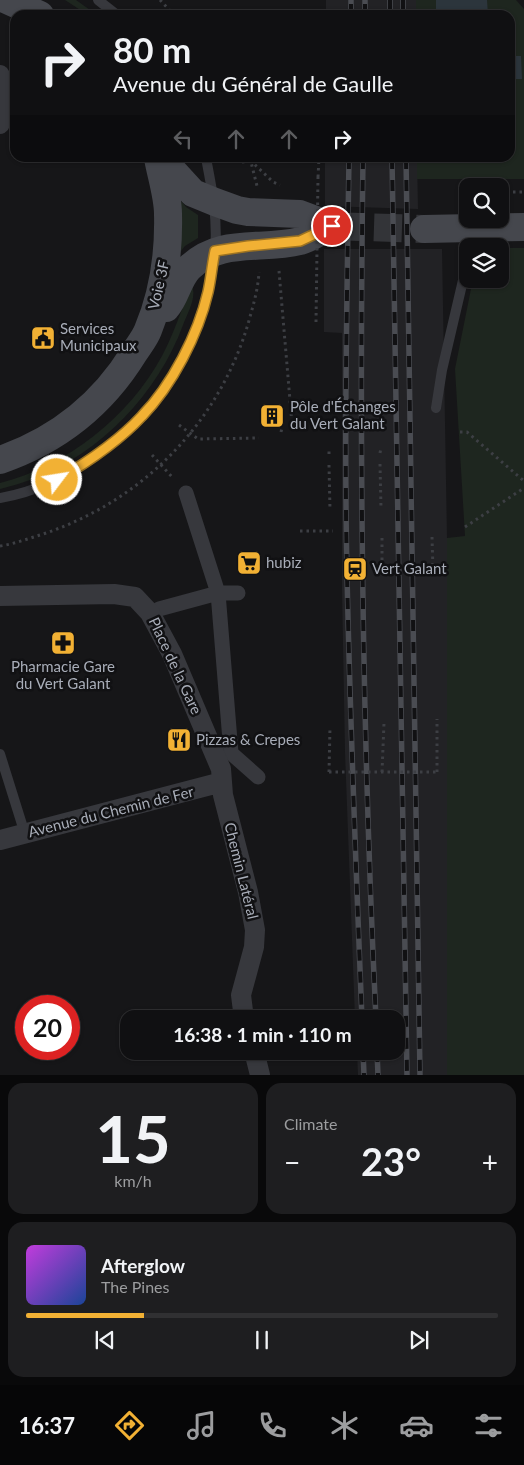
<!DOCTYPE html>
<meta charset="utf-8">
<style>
:root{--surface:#101012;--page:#1e1e20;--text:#f1f3f6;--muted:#9c9d9f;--line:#303032;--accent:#f2b134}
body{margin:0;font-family:Lato,sans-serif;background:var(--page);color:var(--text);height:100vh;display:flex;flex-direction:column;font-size:19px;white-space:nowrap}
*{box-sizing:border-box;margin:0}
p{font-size:16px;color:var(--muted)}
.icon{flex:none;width:28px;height:28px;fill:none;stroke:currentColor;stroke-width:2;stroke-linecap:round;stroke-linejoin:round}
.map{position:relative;height:1075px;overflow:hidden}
.sheet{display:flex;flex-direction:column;gap:8px;padding:8px;background:#09090a;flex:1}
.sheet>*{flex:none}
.top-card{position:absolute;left:10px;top:10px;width:505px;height:152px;border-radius:15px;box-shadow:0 1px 4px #0004,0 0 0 1px var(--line);background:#101012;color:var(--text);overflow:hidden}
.buttons{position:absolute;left:459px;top:178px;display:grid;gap:10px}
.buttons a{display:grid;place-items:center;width:50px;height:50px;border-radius:10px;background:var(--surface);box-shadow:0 1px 4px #0004,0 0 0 1px var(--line);font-size:25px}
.speed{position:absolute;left:15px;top:995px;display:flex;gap:10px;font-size:25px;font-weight:700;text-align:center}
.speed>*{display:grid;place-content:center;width:65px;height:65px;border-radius:50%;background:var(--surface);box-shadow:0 1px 4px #0004,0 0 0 1px var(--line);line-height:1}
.speed .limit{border:8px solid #d22;background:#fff;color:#111}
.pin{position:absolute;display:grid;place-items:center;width:42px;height:42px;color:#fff;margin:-21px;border:2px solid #fff;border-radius:50%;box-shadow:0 1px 5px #0007}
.me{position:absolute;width:55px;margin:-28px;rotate:59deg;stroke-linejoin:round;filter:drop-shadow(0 0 4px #0008)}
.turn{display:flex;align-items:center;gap:18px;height:105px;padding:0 20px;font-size:22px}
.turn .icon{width:65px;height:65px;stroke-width:2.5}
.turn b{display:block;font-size:35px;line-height:42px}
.lanes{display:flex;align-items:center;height:48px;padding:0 20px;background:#0003;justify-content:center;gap:25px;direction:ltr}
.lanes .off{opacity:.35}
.big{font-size:38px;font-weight:700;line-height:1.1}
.sheet .tile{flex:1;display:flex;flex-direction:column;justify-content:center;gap:8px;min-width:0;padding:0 18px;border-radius:15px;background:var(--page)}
.sheet .dial{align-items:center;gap:0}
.dial b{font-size:65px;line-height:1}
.song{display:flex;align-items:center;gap:15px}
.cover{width:60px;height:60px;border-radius:8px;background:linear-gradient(135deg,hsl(290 70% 55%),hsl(220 70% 35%))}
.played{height:5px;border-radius:2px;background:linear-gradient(90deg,var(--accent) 25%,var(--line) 25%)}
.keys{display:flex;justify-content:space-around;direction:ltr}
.heat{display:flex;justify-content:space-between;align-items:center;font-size:28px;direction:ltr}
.sheet .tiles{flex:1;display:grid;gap:8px;grid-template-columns:1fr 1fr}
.tile:last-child{grid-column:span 2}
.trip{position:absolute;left:120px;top:1010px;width:285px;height:50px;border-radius:15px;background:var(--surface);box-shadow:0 1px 4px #0004,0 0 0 1px var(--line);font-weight:700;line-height:50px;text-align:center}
.dock{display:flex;height:80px;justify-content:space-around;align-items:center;background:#060607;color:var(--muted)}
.dock .icon{width:35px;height:35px}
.dock .active{color:var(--accent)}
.dock b{font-size:22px;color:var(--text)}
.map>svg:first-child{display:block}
.built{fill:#222225}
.green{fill:#1e261f}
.water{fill:#2c353c}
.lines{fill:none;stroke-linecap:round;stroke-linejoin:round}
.secondary-tunnel{stroke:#333438;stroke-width:28;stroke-dasharray:28 14;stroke-linecap:butt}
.path{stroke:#3d3f44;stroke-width:3;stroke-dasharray:2.5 4;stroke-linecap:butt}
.service{stroke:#37383d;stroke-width:10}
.pedestrian{stroke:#37383d;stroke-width:15}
.minor{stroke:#37383d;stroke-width:20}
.secondary{stroke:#45474d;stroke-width:28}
.rail-casing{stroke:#4a4c52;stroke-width:5.5}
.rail{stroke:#111113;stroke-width:4;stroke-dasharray:11;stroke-linecap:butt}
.path-bridge{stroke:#3d3f44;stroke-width:3;stroke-dasharray:2.5 4;stroke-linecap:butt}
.route-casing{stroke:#9d7322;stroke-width:12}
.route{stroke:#f2b134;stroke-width:9}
.labels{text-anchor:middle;stroke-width:5;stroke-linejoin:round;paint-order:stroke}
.street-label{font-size:15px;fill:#a8adb8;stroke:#111113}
.poi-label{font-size:15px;fill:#a8adb8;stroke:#111113;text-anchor:start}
</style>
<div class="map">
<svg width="524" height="1075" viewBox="0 0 524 1075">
<rect width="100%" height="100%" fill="#161618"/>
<path class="built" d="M 326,0 L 416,0 L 416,15 L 326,15 Z
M 325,158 L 417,158 L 418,209 L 325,206 Z
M 324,249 L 442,249 L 447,538 L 447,1075 L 358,1075 L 357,1051 L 396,1051 L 396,1019 L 355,1019 L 345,752 L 342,590 L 342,333 L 324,332 Z"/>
<path class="green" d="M 65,0 L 76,0 L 97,15 L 88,15 Z
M 416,0 L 516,0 L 524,9 L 524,179 L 417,179 L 417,158 L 510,158 L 510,15 L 416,15 Z
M 176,195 L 186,207 L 198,215 L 198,238 L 185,246 L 177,256 Z
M 500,248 L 524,248 L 524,1075 L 447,1075 L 447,538 L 465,536 L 455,369 L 473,279 L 500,279 Z
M 192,286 C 197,298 187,314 183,325 C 158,393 101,453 33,479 C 22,483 11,486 0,489 L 0,483 C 67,466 129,417 162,356 C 174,334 181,309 192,286 Z"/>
<path class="water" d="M 436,0 L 487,0 L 488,15 L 436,15 Z
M 521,56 L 522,79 L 510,79 L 510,56 Z"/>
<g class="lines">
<path class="secondary-tunnel" d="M 332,226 L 424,229"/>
<path class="path" d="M 160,0 L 174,15
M 250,158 L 257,186
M 258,158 L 251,161 L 273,182 L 280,185
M 242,162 L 275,159 L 318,160
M 318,177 L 319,158
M 500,192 L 524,192
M 460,193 L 468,193
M 279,271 L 292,424
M 179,425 L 198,439 L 259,438
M 281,432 L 282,428
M 460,432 L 467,432 L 524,481
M 380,453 L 381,448
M 329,454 L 329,449
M 152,455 L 173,478
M 380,464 L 381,508
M 329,465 L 330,510
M 465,527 L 524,488
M 300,531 L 333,531
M 432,537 L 433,570
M 382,538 L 382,571
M 0,546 C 14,544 27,539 40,535 C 140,503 218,425 248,324 C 253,306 258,290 259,272
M 329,772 L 330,727
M 382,772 L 384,723
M 437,772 L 437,719"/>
<path class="service" d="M 98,0 L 117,15
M 469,246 L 470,228
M 436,408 L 442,370 L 468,259
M 0,498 C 36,492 70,475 99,453 C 114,442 130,430 143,416 C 184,372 208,311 215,252 C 218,219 212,189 206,158
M 0,754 L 25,834"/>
<path class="pedestrian" d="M 186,493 L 218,593 L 231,753 L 258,777
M 159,609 L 218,593 L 238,593"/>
<path class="minor" d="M 0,75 C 7,95 6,104 0,124
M 0,596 L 114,594 L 135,597 L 150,613 L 172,654 L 221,769 L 223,795 L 248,892 L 255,930 L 254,947 L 241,995 L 244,1019
M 0,840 L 222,782
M 254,1051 L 260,1075"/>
<path class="secondary" d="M 7,0 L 40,15
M 161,158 L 193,193 L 215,202 L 237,210 L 248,212 L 300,214 L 332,226
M 424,229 L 524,227
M 166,308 C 176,297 178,279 189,268 C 221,237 261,251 300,241 C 310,238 321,231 332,226
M 0,460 C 58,440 102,405 134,353 C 139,345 145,338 148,330 C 163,294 169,253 168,214 C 168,196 161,175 158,158"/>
<defs>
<path id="rail" d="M 390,0 L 390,15
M 403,0 L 403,15
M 351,15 L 351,0
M 365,15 L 365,0
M 349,158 C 347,296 344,435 347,573 C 350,722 356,870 362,1019
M 363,158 C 359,445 362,732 376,1019
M 392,158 L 407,1075
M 406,158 L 420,1075
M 363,1051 L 364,1075
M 377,1051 L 378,1075"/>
</defs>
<use href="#rail" class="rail-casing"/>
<use href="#rail" class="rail"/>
<path class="path-bridge" d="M 316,322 L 318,177
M 329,772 L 437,772"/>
</g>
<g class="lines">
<defs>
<path id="route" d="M 57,480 C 88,462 118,442 142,416 C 172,385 198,335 208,292 C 211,279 212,265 215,251 L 248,246 L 300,241 L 332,226"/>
</defs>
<use href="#route" class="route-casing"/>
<use href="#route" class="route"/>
</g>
<defs>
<symbol id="civic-square" viewBox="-11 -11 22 22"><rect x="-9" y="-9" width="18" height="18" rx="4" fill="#f2b134" stroke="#111113"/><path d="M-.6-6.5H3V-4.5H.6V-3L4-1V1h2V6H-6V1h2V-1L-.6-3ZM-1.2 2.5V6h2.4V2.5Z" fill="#111"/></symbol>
<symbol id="building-square" viewBox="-11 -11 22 22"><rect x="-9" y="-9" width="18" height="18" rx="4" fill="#f2b134" stroke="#111113"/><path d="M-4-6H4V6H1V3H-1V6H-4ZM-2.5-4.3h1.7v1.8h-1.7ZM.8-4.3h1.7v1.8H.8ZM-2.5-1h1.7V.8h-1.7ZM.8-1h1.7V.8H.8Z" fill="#111"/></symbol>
<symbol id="supermarket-square" viewBox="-11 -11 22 22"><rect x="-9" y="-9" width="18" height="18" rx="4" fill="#f2b134" stroke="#111113"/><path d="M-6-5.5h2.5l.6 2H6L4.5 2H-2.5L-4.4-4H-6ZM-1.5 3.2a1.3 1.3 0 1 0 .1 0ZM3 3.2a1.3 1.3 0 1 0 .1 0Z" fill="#111"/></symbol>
<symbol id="station-square" viewBox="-11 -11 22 22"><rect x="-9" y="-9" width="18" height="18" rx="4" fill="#f2b134" stroke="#111113"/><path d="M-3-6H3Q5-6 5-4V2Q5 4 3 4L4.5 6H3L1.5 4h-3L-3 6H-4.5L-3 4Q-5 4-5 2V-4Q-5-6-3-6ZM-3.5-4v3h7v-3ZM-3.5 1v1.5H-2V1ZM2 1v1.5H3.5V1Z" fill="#111"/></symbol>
<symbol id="pharmacy-square" viewBox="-11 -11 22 22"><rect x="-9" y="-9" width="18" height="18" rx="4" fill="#f2b134" stroke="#111113"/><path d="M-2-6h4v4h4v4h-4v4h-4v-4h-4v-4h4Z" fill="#111"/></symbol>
<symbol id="restaurant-square" viewBox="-11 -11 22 22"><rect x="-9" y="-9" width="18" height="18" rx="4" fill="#f2b134" stroke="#111113"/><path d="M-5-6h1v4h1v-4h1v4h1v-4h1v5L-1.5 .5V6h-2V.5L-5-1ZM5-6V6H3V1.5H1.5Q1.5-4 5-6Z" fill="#111"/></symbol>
</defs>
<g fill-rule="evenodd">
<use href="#civic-square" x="29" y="324" width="28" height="28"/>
<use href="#building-square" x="258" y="402" width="28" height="28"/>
<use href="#supermarket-square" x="235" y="549" width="28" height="28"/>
<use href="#station-square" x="341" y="555" width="28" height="28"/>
<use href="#pharmacy-square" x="49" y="629" width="28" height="28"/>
<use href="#restaurant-square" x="165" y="726" width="28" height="28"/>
</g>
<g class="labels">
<g class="street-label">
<text transform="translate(159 285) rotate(-77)" y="5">Voie 3F</text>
<text transform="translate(175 666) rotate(65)" y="5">Place de la Gare</text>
<text transform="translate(111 812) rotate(-14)" y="5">Avenue du Chemin de Fer</text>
<text transform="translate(241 871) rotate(76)" y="5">Chemin Latéral</text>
</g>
<g class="poi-label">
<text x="60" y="334">Services<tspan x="60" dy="17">Municipaux</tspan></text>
<text x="290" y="412">Pôle d'Échanges<tspan x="290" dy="17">du Vert Galant</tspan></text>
<text x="266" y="568">hubiz</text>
<text x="372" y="574">Vert Galant</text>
<text x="63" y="672" text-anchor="middle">Pharmacie Gare<tspan x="63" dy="17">du Vert Galant</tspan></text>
<text x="196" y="745">Pizzas &amp; Crepes</text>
</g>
</g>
</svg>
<div class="buttons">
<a><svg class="icon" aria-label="search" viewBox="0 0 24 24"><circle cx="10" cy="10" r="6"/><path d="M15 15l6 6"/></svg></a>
<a><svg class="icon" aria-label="layers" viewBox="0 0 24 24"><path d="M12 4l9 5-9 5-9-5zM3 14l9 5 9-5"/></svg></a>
</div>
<div class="speed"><div class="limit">20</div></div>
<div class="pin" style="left:332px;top:226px;background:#d93025"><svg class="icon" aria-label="arrive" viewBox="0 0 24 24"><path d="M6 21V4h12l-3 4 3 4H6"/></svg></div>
<svg class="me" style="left:57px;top:480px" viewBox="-20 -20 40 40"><circle r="17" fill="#f2b134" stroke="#fff" stroke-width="3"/><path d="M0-11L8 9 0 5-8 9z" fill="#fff"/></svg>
<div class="trip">16:38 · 1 min · 110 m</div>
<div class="top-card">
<div class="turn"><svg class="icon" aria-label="right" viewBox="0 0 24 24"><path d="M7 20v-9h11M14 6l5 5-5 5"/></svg><div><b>80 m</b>Avenue du Général de Gaulle</div></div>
<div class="lanes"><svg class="icon off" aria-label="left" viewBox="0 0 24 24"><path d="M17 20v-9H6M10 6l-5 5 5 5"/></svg><svg class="icon off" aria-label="ahead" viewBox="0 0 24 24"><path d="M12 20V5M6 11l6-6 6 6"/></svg><svg class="icon off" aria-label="ahead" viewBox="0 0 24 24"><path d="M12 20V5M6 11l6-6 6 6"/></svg><svg class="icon" aria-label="right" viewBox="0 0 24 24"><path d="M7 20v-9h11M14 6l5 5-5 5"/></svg></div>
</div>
</div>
<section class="sheet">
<div class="tiles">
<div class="tile dial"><b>15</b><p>km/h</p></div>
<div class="tile"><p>Climate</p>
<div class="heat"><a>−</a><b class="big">23°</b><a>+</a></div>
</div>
<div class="tile">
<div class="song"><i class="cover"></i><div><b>Afterglow</b><p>The Pines</p></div></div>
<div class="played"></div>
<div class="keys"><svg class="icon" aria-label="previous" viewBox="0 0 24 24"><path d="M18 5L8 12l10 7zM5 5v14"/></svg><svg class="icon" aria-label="pause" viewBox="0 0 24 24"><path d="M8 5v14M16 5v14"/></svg><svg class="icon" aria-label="next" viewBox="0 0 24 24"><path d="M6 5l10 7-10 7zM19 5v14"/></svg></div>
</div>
</div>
</section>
<nav class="dock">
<b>16:37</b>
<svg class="icon active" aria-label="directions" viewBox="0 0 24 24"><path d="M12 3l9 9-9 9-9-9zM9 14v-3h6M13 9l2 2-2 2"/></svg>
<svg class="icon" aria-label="music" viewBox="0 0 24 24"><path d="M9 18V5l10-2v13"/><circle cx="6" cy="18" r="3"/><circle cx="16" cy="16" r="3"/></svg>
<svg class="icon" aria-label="phone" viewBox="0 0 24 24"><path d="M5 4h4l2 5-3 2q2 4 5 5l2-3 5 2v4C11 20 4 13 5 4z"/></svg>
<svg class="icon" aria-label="climate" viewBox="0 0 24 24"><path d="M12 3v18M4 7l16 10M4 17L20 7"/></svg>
<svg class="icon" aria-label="car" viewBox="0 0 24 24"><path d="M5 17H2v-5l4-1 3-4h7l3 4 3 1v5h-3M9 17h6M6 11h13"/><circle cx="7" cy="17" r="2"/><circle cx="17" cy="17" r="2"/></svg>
<svg class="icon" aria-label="filters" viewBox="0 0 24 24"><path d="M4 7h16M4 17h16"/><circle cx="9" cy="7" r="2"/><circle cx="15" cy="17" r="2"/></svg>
</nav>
